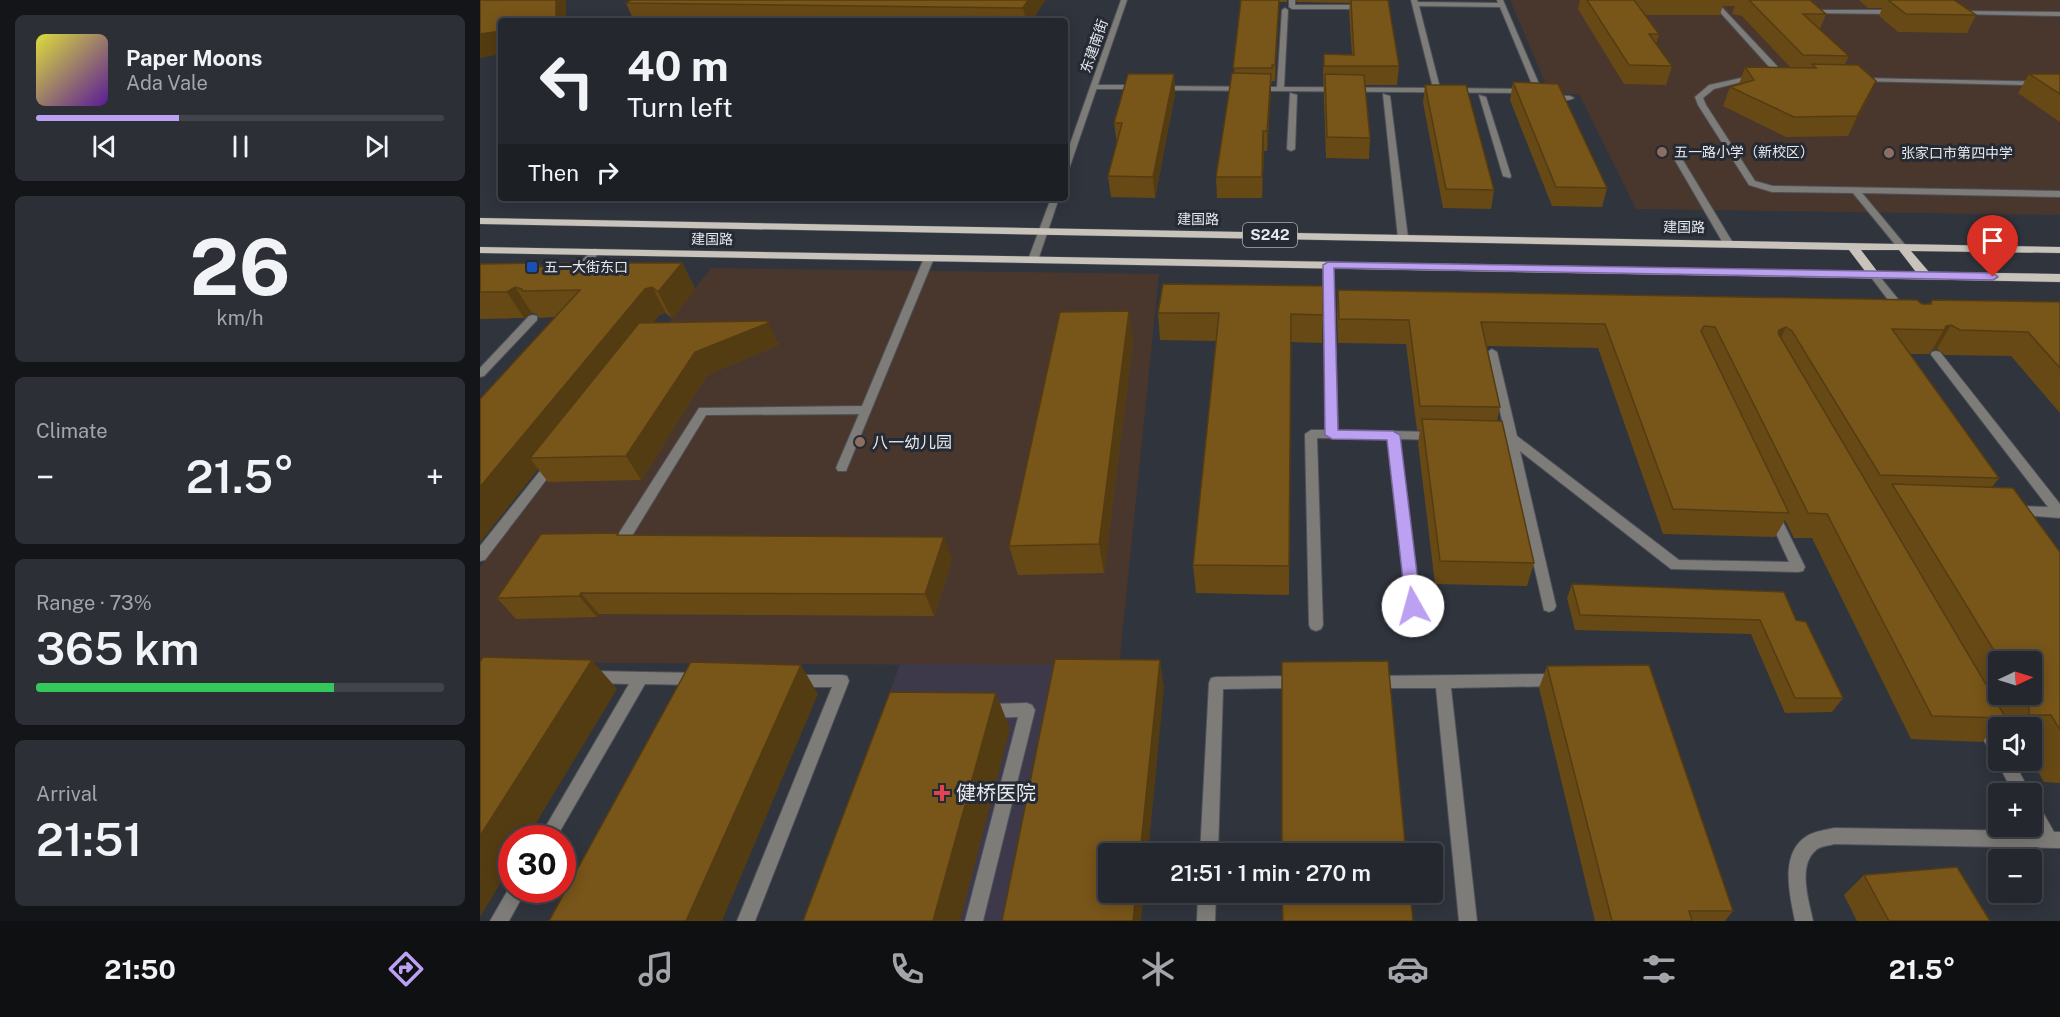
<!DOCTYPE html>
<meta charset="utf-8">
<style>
:root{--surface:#24272e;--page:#2c2f36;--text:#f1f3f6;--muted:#a3a5aa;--line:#41444a;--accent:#bca0f2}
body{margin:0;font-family:"Public Sans","Noto Sans SC",sans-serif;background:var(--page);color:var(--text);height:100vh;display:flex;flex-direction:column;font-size:22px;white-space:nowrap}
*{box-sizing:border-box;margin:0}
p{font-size:20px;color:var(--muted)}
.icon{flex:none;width:33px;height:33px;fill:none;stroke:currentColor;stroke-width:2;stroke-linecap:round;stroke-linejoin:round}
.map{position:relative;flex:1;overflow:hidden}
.drawer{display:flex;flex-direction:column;gap:15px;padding:15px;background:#141519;width:480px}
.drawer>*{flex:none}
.banner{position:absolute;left:18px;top:18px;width:570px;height:183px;border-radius:6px;box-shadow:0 3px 15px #0003,0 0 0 2px var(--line);background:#24272e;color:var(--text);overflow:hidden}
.needle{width:39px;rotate:86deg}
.tools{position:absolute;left:1508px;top:651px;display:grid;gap:12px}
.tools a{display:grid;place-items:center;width:54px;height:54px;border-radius:6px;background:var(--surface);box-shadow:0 3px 15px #0003,0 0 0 2px var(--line);font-size:30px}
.speed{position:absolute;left:18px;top:825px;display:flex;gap:12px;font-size:30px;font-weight:700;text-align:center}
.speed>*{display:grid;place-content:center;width:78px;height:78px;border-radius:50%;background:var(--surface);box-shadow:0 3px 15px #0003,0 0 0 2px var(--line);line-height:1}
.speed .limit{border:9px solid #d22;background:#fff;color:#111}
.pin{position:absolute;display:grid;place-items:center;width:51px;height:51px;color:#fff;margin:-62px -26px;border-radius:50% 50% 50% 0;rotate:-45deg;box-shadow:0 0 6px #0007}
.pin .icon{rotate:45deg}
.me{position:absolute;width:66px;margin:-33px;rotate:353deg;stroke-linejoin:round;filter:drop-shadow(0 0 4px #0008)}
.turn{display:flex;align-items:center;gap:21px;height:126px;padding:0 30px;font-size:27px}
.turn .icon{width:78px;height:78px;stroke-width:2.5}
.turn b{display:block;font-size:42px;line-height:51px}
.then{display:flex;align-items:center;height:57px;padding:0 30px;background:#0003;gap:12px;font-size:22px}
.big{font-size:45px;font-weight:600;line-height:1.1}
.drawer .widget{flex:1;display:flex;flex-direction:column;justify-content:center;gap:9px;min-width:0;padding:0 21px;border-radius:9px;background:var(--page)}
.drawer .dial{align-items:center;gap:0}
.dial b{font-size:78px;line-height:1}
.song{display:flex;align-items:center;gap:18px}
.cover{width:72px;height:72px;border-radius:9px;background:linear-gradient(135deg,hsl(60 70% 55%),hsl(270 70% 35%))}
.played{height:6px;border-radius:3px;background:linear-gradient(90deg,var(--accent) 35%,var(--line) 35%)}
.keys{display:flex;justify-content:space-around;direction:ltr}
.heat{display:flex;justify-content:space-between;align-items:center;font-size:33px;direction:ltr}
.charge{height:9px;border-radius:4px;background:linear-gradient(90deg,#34c759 73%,var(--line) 0)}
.trip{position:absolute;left:618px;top:843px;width:345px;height:60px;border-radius:6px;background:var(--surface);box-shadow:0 3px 15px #0003,0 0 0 2px var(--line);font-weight:600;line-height:60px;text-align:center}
.dock{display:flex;height:96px;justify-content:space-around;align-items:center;background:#0e1012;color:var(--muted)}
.dock .icon{width:42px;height:42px}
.dock .current{color:var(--accent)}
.dock b{font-size:27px;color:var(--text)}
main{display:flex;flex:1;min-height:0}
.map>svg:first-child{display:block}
.education{fill:#49372e}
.medical{fill:#3d394a}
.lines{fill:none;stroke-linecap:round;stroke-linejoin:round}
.service-casing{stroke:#4d5159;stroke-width:2}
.minor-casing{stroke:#4d5159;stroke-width:2}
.tertiary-casing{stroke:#4d5159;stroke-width:2}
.primary-casing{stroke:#4d5159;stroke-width:1}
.service{fill:#7e7c78;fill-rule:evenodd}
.minor{fill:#7e7c78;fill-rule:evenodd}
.tertiary{fill:#7e7c78;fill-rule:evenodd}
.primary{fill:#c8c4bb;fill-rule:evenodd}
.wall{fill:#674916;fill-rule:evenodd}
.shaded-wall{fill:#543c12}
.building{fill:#785519;stroke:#543c12;stroke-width:1.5}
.route{fill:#bca0f2;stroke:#7a689d;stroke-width:1.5}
.education-dot{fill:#8d6e63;stroke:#262a32;stroke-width:2}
.transit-dot{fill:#1a4fb4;stroke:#262a32;stroke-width:2}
.health-dot{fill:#e0444e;stroke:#262a32;stroke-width:2}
.labels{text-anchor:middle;stroke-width:6;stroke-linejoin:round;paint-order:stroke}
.far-street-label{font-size:14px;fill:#e6e9ef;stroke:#262a32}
.far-poi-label{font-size:14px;fill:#e6e9ef;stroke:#262a32;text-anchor:start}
.shield{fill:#262a32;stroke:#acb0b6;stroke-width:1.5}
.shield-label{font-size:15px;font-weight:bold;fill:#e6e9ef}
.poi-label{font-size:16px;fill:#e6e9ef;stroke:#262a32;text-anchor:start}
.near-poi-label{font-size:20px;fill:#e6e9ef;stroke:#262a32;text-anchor:start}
</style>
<main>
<section class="drawer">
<div class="widget">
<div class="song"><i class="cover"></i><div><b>Paper Moons</b><p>Ada Vale</p></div></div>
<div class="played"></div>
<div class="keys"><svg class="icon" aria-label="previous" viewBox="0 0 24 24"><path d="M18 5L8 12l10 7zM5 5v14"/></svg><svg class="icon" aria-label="pause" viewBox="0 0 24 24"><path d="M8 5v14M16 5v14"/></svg><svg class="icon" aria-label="next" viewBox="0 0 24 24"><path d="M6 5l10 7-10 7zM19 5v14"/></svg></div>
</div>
<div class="widget dial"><b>26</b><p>km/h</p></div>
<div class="widget"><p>Climate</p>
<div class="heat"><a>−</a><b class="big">21.5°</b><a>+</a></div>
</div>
<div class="widget"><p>Range · 73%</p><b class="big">365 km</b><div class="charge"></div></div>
<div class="widget"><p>Arrival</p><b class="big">21:51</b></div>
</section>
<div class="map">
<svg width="1580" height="921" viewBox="0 0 1580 921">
<rect width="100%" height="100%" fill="#30343d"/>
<path class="education" d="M 1030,0 L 1580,0 L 1580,215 L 1156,209 L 1099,94 L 1070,94 Z
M 231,268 L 679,274 L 639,666 L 0,662 L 0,567 Z"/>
<path class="medical" d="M 420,664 L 579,665 L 523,921 L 326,921 Z"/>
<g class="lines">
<defs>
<path id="service" d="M 809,0 L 815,0 L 815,5 L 884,5 L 887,7 L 884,9 L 812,9 L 809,7 Z
M 1229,0 L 1235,0 L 1297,66 L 1300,72 L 1234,89 L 1223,98 L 1226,105 L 1275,181 L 1293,186 L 1580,191 L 1580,197 L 1382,193 L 1426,246 L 1421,249 L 1418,248 L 1373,193 L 1292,192 L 1269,185 L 1218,105 L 1215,97 L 1229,85 L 1293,71 Z
M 1325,10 L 1415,10 L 1418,12 L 1415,14 L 1327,13 Z
M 1475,11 L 1580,12 L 1580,16 L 1477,14 Z
M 1380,78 L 1580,82 L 1580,86 L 1378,81 L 1378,79 Z
M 1194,155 L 1201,157 L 1253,243 L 1251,245 L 1248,246 L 1243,243 L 1193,157 Z
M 449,255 L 454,258 L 366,471 L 358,471 L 356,468 L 379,414 L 226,415 L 144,549 L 134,549 L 132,545 L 134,541 L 219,408 L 382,406 L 444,258 Z
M 547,703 L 552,705 L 555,710 L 503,921 L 485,921 L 538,717 L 508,718 L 503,716 L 500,711 L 503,706 L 508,704 Z"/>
<path id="minor" d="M 931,0 L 937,0 L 938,2 L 1018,3 L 1017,0 L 1023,0 L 1062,91 L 1061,93 L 678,90 L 674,88 L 678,86 L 797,87 L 802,10 L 805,8 L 808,10 L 804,87 L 953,88 ZM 939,6 L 1020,7 L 1054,89 L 960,88 Z
M 611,85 L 661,85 L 665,87 L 661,89 L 611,89 Z
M 810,93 L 817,95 L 815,149 L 811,151 L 807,149 Z
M 903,94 L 910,96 L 928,238 L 923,241 L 918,238 Z
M 999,95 L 1006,97 L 1031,176 L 1030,178 L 1023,176 Z
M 1065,95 L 1090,96 L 1094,98 C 1087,102 1071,101 1064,97 Z
M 115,249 L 118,250 L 118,254 L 96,277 L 90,277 L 90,273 L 112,250 Z
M 848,262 L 853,265 L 858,430 L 956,432 L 962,436 L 956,440 L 919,439 L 943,627 L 941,631 L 936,633 L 931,631 L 929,627 L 908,439 L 837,438 L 843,625 L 841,629 L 836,631 L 831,629 L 829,625 L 825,434 L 831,430 L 846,430 L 843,265 Z
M 1393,271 L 1396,272 L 1426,309 L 1426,313 L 1418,313 L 1390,276 L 1390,272 Z
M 53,315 L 57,316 L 57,320 L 4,376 L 0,377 L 0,368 L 49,316 Z
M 1012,349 L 1017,352 L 1037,436 L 1199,560 L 1309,562 L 1288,516 L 1290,513 L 1298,513 L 1300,516 L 1325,567 L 1323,571 L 1318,572 L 1191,569 L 1040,451 L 1076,606 L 1074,610 L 1069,612 L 1064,610 L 1026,442 L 1012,442 L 1006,438 L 1012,434 L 1025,434 L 1007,352 Z
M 1456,351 L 1460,352 L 1580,504 L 1580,518 L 1532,514 L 1530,511 L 1532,508 L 1536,506 L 1568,507 L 1452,356 L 1451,354 L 1452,352 Z
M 72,460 L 76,461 L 78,464 L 76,467 L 5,560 L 0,561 L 0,546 L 68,461 Z
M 112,671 L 217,673 L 222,674 L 224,679 L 222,684 L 217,685 L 165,684 L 76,838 L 59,838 L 149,684 L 112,683 L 107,682 L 105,677 L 107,672 Z
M 1078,674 L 1083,675 L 1085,680 L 1083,685 L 1078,686 L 971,688 L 997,921 L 979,921 L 956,688 L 894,688 L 889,687 L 887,682 L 889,677 L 894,676 Z
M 316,675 L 362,675 L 367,676 L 369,681 L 275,921 L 257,921 L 352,687 L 316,687 L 311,686 L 309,681 L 311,676 Z
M 817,676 L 822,677 L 824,682 L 822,687 L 817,688 L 743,689 L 738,854 L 720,854 L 729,683 L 731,678 L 736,677 Z
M 1502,715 C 1520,722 1518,745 1518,760 L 1533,760 L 1551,794 L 1534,794 L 1516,760 L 1517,757 L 1512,755 L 1494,722 L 1497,717 Z
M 1551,800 L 1557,802 L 1574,832 L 1580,832 L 1580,848 L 1354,844 C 1348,846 1340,846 1336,850 C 1317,866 1329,901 1333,921 L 1315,921 C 1310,896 1299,853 1327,836 C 1335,831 1345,830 1354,828 L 1555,831 L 1551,824 Z
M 32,883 L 32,890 L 46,890 L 29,921 L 10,921 Z
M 718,892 L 736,892 L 735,921 L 717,921 Z"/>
<path id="tertiary" d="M 641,0 L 647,0 L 589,169 L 585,171 L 585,158 Z
M 571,198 L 579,198 L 558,260 L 556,262 L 550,262 L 548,260 Z"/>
<path id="primary" d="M 0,218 L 1580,247 L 1580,253 L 1431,251 L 1449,272 L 1580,274 L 1580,282 L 0,253 L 0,247 L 1385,271 L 1369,250 L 0,224 ZM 1381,250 L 1419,250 L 1436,272 L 1397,271 Z"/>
</defs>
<use href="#service" class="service-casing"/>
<use href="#minor" class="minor-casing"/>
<use href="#tertiary" class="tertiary-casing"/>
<use href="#primary" class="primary-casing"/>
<use href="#service" class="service"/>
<use href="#minor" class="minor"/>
<use href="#tertiary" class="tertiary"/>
<use href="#primary" class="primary"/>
</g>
<path class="wall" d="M 151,0 L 565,0 L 552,21 L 154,21 L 146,3 Z
M 761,0 L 807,0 L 807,2 L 799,2 L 795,81 L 792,81 L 791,85 L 787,151 L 784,151 L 782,198 L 737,198 L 736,177 L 754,73 Z
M 816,0 L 908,0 L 919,66 L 917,85 L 885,85 L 890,138 L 889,159 L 846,158 L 843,73 L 844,54 L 872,55 L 869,11 L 870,3 L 817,2 Z
M 1100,0 L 1330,0 L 1346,14 L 1340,29 L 1369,56 L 1365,64 L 1396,81 L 1387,101 L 1368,136 L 1306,137 L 1243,106 L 1250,87 L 1259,84 L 1265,67 L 1311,68 L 1262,16 L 1252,14 L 1255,6 L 1244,6 L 1243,5 L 1240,15 L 1165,15 L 1179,34 L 1176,44 L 1192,66 L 1186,85 L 1144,84 L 1098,9 Z
M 1379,0 L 1474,0 L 1496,15 L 1487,33 L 1418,32 L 1399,16 L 1402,8 L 1388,8 Z
M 694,74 L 695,94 L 675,198 L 631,197 L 628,176 L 637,143 L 634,123 Z
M 1549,74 L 1580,74 L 1580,122 L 1538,93 Z
M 1033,82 L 1127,188 L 1122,207 L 1072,206 L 1030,100 Z
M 945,85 L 1014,190 L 1011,209 L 963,208 L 943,102 Z
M 59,263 L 61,267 L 67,267 L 202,263 L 215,289 L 192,319 L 186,313 L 179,315 L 173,323 L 298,343 L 298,345 L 227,375 L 161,480 L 68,482 L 58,469 L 0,542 L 76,317 L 59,318 L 57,314 L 52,313 L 44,318 L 0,319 L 0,264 Z
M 858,290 L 1442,304 L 1450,304 L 1452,300 L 1580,302 L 1580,413 L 1531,356 L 1465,355 L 1457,349 L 1452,350 L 1449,354 L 1429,354 L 1519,478 L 1512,487 L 1580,552 L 1580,783 L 1564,782 L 1551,760 L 1551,728 L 1518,728 L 1518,730 L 1516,728 L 1502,742 L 1431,739 L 1332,538 L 1314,538 L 1305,520 L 1295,537 L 1183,534 L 1118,348 L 1007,346 L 1020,407 L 1017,421 L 1054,563 L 1047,586 L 955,584 L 938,443 L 940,430 L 937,430 L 926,344 L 858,343 L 857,314 ZM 1518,662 L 1551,662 L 1551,694 L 1518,694 Z
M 678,313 L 843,315 L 842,343 L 811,342 L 809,595 L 716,593 L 713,565 L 736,341 L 680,340 Z
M 653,340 L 624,573 L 538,575 L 529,546 Z
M 140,535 L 472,559 L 454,616 L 119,614 L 117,617 L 36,619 L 17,598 Z
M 1092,584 L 1316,620 L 1363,698 L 1352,712 L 1305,713 L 1271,634 L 1095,630 L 1087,598 Z
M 802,662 L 926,854 L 802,854 Z
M 1067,666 L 1253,911 L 1245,921 L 1115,921 L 1059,688 Z
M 1384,875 L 1510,921 L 1377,921 L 1364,895 Z"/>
<path class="shaded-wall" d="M 76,0 L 86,0 L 86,21 L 76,21 Z
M 548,0 L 565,0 L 552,21 L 546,21 L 543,8 Z
M 799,0 L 799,2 L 795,81 L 795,65 Z
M 21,31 L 21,54 L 0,58 L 0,34 Z
M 694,74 L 695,94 L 675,198 L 673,177 Z
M 791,74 L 791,93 L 787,151 L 787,131 Z
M 1396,81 L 1387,101 L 1368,136 L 1377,116 Z
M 783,131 L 784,151 L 782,198 L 782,177 Z
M 202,263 L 215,289 L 192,319 L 178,292 Z
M 35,287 L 52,313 L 44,318 L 27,292 Z
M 172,287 L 186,313 L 179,315 L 66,458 L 50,458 L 58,469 L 0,542 L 0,487 L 165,289 Z
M 649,311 L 653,340 L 624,573 L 619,544 Z
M 288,321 L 298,345 L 227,375 L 161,480 L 146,456 L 215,352 Z
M 1471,325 L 1457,349 L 1452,350 L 1466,326 Z
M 1306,327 L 1295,351 L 1299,330 Z
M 464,537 L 472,559 L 454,616 L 445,594 Z
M 101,593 L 119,614 L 117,617 L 99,596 Z
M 112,660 L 137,689 L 47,838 L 32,838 L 32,864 L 0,917 L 0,836 Z
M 680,660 L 684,688 L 668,854 L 660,854 Z
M 321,665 L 338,694 L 242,921 L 206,921 Z
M 516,693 L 530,729 L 480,921 L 453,921 Z
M 656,892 L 664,892 L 661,921 L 653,921 Z"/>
<path class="building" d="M 0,0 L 76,0 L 76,21 L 21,21 L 21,31 L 0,34 Z
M 151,0 L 548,0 L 543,8 L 146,3 Z
M 761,0 L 799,0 L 795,65 L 792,65 L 792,68 L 753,68 Z
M 871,0 L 908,0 L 919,66 L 844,66 L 844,54 L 874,55 Z
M 1107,0 L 1154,0 L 1179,34 L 1169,34 L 1192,66 L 1149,65 Z
M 1269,0 L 1330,0 L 1346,14 L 1323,14 L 1369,56 L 1323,55 Z
M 1408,0 L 1474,0 L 1496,15 L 1426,14 Z
M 1332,64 L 1378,65 L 1396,81 L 1377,116 L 1314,117 L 1250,87 L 1274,80 L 1265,67 L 1336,68 Z
M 752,73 L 791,74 L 787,131 L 783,131 L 782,177 L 736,177 Z
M 648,74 L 694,74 L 673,177 L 628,176 L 642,123 L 634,123 Z
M 845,74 L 884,75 L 890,138 L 847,137 Z
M 1549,74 L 1580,74 L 1580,94 Z
M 1033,82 L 1078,84 L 1127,188 L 1076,187 Z
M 945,85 L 986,85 L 1014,190 L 966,189 Z
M 59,263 L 59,267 L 67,267 L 72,263 L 202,263 L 178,292 L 172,287 L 165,289 L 0,487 L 0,399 L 100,290 L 42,291 L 42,289 L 35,287 L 27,292 L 0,292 L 0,264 Z
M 683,284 L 843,286 L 843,315 L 811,314 L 809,566 L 713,565 L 739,313 L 678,313 Z
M 858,290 L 1437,300 L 1442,304 L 1451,304 L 1452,300 L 1580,302 L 1580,368 L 1548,332 L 1480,330 L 1471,325 L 1466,326 L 1464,330 L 1412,329 L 1519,478 L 1400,475 L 1312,331 L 1306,327 L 1299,330 L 1298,333 L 1526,718 L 1452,716 L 1347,514 L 1328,513 L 1235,327 L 1224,326 L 1221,331 L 1309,513 L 1193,509 L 1125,324 L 1001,322 L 1020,407 L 940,406 L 929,320 L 859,319 Z
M 649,311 L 619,544 L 529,546 L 580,312 Z
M 288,321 L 288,323 L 215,352 L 146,456 L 50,458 L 159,323 Z
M 942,419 L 1022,421 L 1054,563 L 960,561 Z
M 1412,484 L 1533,488 L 1580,552 L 1580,730 L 1571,715 L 1549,715 L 1549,706 L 1542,694 L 1551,694 L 1551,662 L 1521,662 Z
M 138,533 L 137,535 L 464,537 L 445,594 L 101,593 L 99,596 L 17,598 L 61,534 Z
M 1092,584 L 1304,592 L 1316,620 L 1326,622 L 1363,698 L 1315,698 L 1280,620 L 1100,615 Z
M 3,657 L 112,660 L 0,836 L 0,662 Z
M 575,659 L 680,660 L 660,854 L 628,854 L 628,892 L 656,892 L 653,921 L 522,921 Z
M 908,661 L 926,854 L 802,854 L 802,662 Z
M 211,662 L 321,665 L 206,921 L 69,921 Z
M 1169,665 L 1253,911 L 1209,911 L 1212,921 L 1132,921 L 1067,666 Z
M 410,692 L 516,693 L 453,921 L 323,921 Z
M 1477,867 L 1510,921 L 1409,921 L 1384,875 Z
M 802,892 L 930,892 L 933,921 L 803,921 Z"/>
<path class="route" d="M 848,262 L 1513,273 L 1518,277 L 1513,280 L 854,268 L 858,430 L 913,431 L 920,435 L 941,606 L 939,611 L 933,613 L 928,611 L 926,606 L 907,440 L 852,439 L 845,435 L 843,265 Z"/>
<g class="education-dot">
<circle cx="1182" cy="152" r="6"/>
<circle cx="1409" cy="153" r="6"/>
<circle cx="380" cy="442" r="6"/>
</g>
<rect class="transit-dot" x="46" y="261" width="12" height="12" rx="3"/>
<path class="health-dot" d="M459 784h6v6h6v6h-6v6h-6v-6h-6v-6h6z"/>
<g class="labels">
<g class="far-street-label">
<text transform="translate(614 46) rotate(-71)" y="5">东建南街</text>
<text transform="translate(718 219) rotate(1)" y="5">建国路</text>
<text transform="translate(1204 227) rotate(1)" y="5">建国路</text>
<text transform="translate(232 239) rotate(1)" y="5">建国路</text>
</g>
<g class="far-poi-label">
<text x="1194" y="157">五一路小学（新校区）</text>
<text x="1421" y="158">张家口市第四中学</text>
<text x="64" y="272">五一大街东口</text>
</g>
<rect class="shield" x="763" y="223" width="54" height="24" rx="4.5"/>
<g class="shield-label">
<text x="790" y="240">S242</text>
</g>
<g class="poi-label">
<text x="392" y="448">八一幼儿园</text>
</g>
<g class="near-poi-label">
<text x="476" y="800">健桥医院</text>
</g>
</g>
</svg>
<div class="tools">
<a><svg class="needle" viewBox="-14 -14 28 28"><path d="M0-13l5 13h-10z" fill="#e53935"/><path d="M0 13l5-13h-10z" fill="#a3a5aa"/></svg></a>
<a><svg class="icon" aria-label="sound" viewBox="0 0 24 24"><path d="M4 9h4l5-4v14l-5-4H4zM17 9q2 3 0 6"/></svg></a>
<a>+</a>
<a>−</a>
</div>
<div class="speed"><div class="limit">30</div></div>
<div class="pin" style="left:1513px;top:277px;background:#d93025"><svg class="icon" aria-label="arrive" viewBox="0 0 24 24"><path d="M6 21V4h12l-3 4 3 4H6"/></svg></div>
<svg class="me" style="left:933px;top:606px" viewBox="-20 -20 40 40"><circle r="19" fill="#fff"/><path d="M0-13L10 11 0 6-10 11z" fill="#bca0f2"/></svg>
<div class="trip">21:51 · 1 min · 270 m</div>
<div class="banner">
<div class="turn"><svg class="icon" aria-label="left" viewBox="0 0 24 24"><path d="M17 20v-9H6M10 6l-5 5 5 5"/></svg><div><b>40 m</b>Turn left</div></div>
<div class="then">Then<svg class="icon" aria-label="right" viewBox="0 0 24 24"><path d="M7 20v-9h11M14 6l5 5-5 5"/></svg></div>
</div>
</div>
</main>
<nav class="dock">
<b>21:50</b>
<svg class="icon current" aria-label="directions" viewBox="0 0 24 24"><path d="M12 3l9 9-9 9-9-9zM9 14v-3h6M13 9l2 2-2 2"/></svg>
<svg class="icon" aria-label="music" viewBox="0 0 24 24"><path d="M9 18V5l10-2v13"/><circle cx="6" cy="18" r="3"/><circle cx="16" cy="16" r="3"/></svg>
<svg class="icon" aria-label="phone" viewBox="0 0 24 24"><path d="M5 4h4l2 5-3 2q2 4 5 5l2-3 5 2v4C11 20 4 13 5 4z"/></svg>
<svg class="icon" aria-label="climate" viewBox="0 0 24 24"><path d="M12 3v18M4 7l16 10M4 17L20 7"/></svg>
<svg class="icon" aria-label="car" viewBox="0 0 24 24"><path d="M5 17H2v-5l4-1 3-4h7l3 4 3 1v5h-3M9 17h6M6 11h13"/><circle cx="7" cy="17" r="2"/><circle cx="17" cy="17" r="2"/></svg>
<svg class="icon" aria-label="filters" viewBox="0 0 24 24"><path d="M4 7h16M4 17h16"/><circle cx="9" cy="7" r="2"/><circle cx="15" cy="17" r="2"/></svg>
<b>21.5°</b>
</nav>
